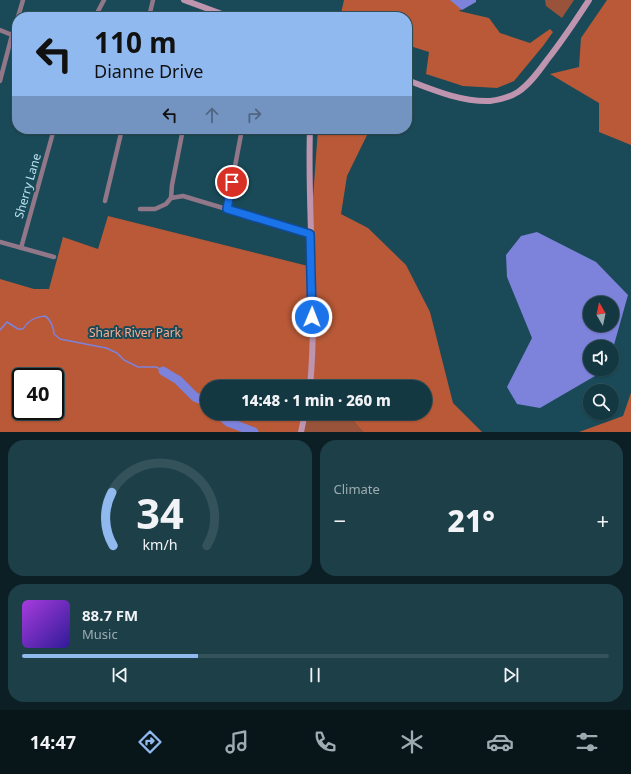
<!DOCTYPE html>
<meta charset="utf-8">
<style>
:root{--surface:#143841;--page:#1d3f48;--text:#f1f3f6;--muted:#9dacb1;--line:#33525a;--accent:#90b9f0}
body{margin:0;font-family:"Noto Sans",sans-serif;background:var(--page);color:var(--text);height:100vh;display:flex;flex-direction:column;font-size:15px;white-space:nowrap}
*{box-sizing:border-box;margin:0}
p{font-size:13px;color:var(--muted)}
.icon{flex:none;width:22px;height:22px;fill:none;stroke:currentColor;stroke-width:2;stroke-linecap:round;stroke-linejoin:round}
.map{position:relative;height:432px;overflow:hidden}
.sheet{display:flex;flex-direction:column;gap:8px;padding:8px;background:#0b1f24;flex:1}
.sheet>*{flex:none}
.guide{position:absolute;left:12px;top:12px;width:400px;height:122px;border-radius:16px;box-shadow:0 1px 3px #0004,0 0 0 1px var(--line);background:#90b9f0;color:#111;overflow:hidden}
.needle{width:26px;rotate:351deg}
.buttons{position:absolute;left:583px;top:296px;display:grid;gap:8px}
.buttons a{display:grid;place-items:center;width:36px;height:36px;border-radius:50%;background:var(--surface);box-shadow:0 1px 3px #0004,0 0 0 1px var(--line);font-size:20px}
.speed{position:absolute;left:12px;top:368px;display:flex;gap:8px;font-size:20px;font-weight:700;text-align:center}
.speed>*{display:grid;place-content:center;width:52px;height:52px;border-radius:50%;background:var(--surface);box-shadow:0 1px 3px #0004,0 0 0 1px var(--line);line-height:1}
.speed .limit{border:2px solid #111;border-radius:6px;background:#fff;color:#111}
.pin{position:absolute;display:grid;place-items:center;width:34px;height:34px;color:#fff;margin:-17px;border:2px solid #fff;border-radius:50%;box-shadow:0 1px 4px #0007}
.me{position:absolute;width:44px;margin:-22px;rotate:1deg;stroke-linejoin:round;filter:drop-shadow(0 0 3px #0008)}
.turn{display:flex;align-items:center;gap:14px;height:84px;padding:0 16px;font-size:18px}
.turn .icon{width:52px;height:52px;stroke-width:2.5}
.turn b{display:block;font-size:28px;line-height:34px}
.lanes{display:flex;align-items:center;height:38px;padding:0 16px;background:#0003;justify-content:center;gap:20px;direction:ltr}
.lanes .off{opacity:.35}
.big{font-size:30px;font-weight:800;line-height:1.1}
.sheet .tile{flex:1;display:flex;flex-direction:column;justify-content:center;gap:6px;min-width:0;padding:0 14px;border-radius:16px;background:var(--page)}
.sheet .dial{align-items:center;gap:0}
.dial svg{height:104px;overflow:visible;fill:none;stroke:var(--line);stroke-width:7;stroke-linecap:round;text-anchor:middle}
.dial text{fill:var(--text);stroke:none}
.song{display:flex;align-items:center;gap:12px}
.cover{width:48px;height:48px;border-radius:6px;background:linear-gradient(135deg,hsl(280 70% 55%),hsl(250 70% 35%))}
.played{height:4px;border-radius:2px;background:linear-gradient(90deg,var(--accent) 30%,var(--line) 30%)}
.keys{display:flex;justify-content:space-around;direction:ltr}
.heat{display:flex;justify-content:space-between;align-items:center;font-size:22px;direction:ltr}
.sheet .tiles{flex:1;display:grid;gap:8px;grid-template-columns:1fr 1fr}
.tile:last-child{grid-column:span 2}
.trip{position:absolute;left:200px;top:380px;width:232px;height:40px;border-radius:20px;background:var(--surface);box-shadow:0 1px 3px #0004,0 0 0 1px var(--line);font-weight:800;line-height:40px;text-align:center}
.tabs{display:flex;height:64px;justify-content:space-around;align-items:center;background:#08161a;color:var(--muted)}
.tabs .icon{width:28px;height:28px}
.tabs .active{color:var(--accent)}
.tabs b{font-size:18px;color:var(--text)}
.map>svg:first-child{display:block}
.green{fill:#99533b}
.forest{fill:#b95937;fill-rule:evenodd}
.water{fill:#7d82db;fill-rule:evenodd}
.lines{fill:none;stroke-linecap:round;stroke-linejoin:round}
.stream{stroke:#7d82db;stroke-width:1.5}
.river{stroke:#7d82db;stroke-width:9}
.street{stroke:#927789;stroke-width:4.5}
.secondary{stroke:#be94af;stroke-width:6}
.route-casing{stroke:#114b97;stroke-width:10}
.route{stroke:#1a73e8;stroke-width:7}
.labels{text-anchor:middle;stroke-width:4;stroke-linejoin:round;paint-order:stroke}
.street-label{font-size:12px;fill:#b8e0ed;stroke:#1a4a57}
.park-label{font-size:12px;fill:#f8ac92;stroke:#1a4a57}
</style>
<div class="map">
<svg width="631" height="432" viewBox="0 0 631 432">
<rect width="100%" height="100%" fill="#1a4a57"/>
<path class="green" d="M 545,0 L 574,0 L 562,18 L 546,6 Z
M 309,413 L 346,413 L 363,432 L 303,432 Z"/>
<path class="forest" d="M 344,0 L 476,0 L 459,11 L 489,18 L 500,33 L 530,43 L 550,29 L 553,32 L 543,46 L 514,81 L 497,88 L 463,86 L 426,74 L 429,52 L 407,45 L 407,17 L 342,17 L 341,13 Z
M 607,0 L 631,0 L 631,145 L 599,132 L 599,103 L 550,74 L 579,67 L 581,38 Z
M 318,129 L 370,129 L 347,176 L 341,214 L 368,228 L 406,265 L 430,312 L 453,403 L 482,432 L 363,432 L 346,413 L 425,413 L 425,387 L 207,387 L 207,413 L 309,413 L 303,432 L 0,432 L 0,279 L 34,289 L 49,289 L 63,237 L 98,249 L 108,216 L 308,266 ZM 21,377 L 55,377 L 55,411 L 21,411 Z
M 631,393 L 631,432 L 579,432 L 623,416 Z"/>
<path class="water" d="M 450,0 L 476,0 L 476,2 L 462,10 Z
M 537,232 L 596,262 L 628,295 L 612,352 L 612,347 L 590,347 L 590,369 L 607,369 L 540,408 L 517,404 L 507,387 L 532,338 L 507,277 L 506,255 L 521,236 ZM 590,303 L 612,303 L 612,325 L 590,325 Z
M 231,418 L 259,432 L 244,432 C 241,427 232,427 228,422 Z"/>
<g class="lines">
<path class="stream" d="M 0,330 L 7,322 L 18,329 L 23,329 C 28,320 35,317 45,316 C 50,319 54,328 54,334 L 60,339 L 106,348 L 117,353 L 124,360 L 138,367 L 156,367 L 177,378 L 190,392 L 207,404
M 218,413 L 228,422"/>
<path class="river" d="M 163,371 L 178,380 L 195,397 L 207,402
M 218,413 L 228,422 L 254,432"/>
<path class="street" d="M 18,17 L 23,0
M 95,17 L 104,0
M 149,17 L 153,0
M 0,30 L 12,35 L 0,81
M 12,35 L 17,20
M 171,198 L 172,185 L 183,129
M 105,201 L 122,129
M 140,209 L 155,209 L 166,204 L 171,198 L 183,196 L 310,234
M 227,209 L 242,129
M 0,242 L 54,257
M 21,248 L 54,129"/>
<path class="secondary" d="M 184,0 L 230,17
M 407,80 C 433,90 461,102 490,101 C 500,100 510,97 518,92 C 530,84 539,71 547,60 C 562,41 576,20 589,0
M 310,387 C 318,301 307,215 310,129
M 301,432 L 305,413"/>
</g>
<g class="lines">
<defs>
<path id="route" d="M 232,182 L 227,209 L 310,234 L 312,317"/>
</defs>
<use href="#route" class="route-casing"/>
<use href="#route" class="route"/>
</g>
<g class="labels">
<g class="street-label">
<text transform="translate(28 186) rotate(-74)" y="4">Sherry Lane</text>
</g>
<g class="park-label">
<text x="135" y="337">Shark River Park</text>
</g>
</g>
</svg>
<div class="buttons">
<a><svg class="needle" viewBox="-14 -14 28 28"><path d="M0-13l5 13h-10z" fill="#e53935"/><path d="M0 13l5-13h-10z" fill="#9dacb1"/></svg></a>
<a><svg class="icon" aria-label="sound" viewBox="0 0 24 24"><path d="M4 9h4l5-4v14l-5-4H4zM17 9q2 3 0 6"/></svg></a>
<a><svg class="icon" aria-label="search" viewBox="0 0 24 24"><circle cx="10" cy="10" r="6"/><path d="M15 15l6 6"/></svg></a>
</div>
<div class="speed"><div class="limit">40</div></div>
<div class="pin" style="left:232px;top:182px;background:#d93025"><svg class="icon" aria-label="arrive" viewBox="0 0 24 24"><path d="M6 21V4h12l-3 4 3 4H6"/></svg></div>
<svg class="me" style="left:312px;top:317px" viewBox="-20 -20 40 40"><circle r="17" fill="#1a73e8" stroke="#fff" stroke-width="3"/><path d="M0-11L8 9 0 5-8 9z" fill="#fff"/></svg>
<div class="trip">14:48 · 1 min · 260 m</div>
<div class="guide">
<div class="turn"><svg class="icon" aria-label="left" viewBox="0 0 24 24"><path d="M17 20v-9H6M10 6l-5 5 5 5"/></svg><div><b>110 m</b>Dianne Drive</div></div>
<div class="lanes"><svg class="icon" aria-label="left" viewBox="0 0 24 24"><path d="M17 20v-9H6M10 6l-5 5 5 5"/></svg><svg class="icon off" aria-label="ahead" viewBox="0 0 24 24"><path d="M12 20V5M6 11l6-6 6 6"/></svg><svg class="icon off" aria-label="right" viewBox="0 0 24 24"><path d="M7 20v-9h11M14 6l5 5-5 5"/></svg></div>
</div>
</div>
<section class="sheet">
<div class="tiles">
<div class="tile dial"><svg viewBox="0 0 100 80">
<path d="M14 69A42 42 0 1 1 86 69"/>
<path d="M14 69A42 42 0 0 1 13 28" stroke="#90b9f0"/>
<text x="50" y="56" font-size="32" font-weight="700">34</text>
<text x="50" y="72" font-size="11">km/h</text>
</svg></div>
<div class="tile"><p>Climate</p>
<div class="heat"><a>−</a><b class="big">21°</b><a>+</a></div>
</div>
<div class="tile">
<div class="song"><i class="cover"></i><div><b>88.7 FM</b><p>Music</p></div></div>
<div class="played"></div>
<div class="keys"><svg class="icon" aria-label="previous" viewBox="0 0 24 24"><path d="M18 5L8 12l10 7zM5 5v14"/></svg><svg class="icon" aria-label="pause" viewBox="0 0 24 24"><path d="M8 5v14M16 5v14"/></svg><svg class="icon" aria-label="next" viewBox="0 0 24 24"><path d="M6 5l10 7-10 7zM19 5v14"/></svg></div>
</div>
</div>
</section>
<nav class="tabs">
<b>14:47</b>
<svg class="icon active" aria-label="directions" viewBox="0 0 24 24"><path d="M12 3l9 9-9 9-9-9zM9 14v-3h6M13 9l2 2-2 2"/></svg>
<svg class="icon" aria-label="music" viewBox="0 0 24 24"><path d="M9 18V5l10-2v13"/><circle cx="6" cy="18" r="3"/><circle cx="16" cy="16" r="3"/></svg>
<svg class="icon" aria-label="phone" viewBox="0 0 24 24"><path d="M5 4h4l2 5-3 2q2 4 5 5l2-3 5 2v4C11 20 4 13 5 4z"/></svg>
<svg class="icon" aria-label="climate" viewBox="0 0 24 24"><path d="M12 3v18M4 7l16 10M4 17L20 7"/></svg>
<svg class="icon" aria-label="car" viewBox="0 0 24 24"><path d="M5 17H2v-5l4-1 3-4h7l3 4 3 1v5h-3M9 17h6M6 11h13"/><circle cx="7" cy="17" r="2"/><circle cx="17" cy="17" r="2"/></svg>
<svg class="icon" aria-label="filters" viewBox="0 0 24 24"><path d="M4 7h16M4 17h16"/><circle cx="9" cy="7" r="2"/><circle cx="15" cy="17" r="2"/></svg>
</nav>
